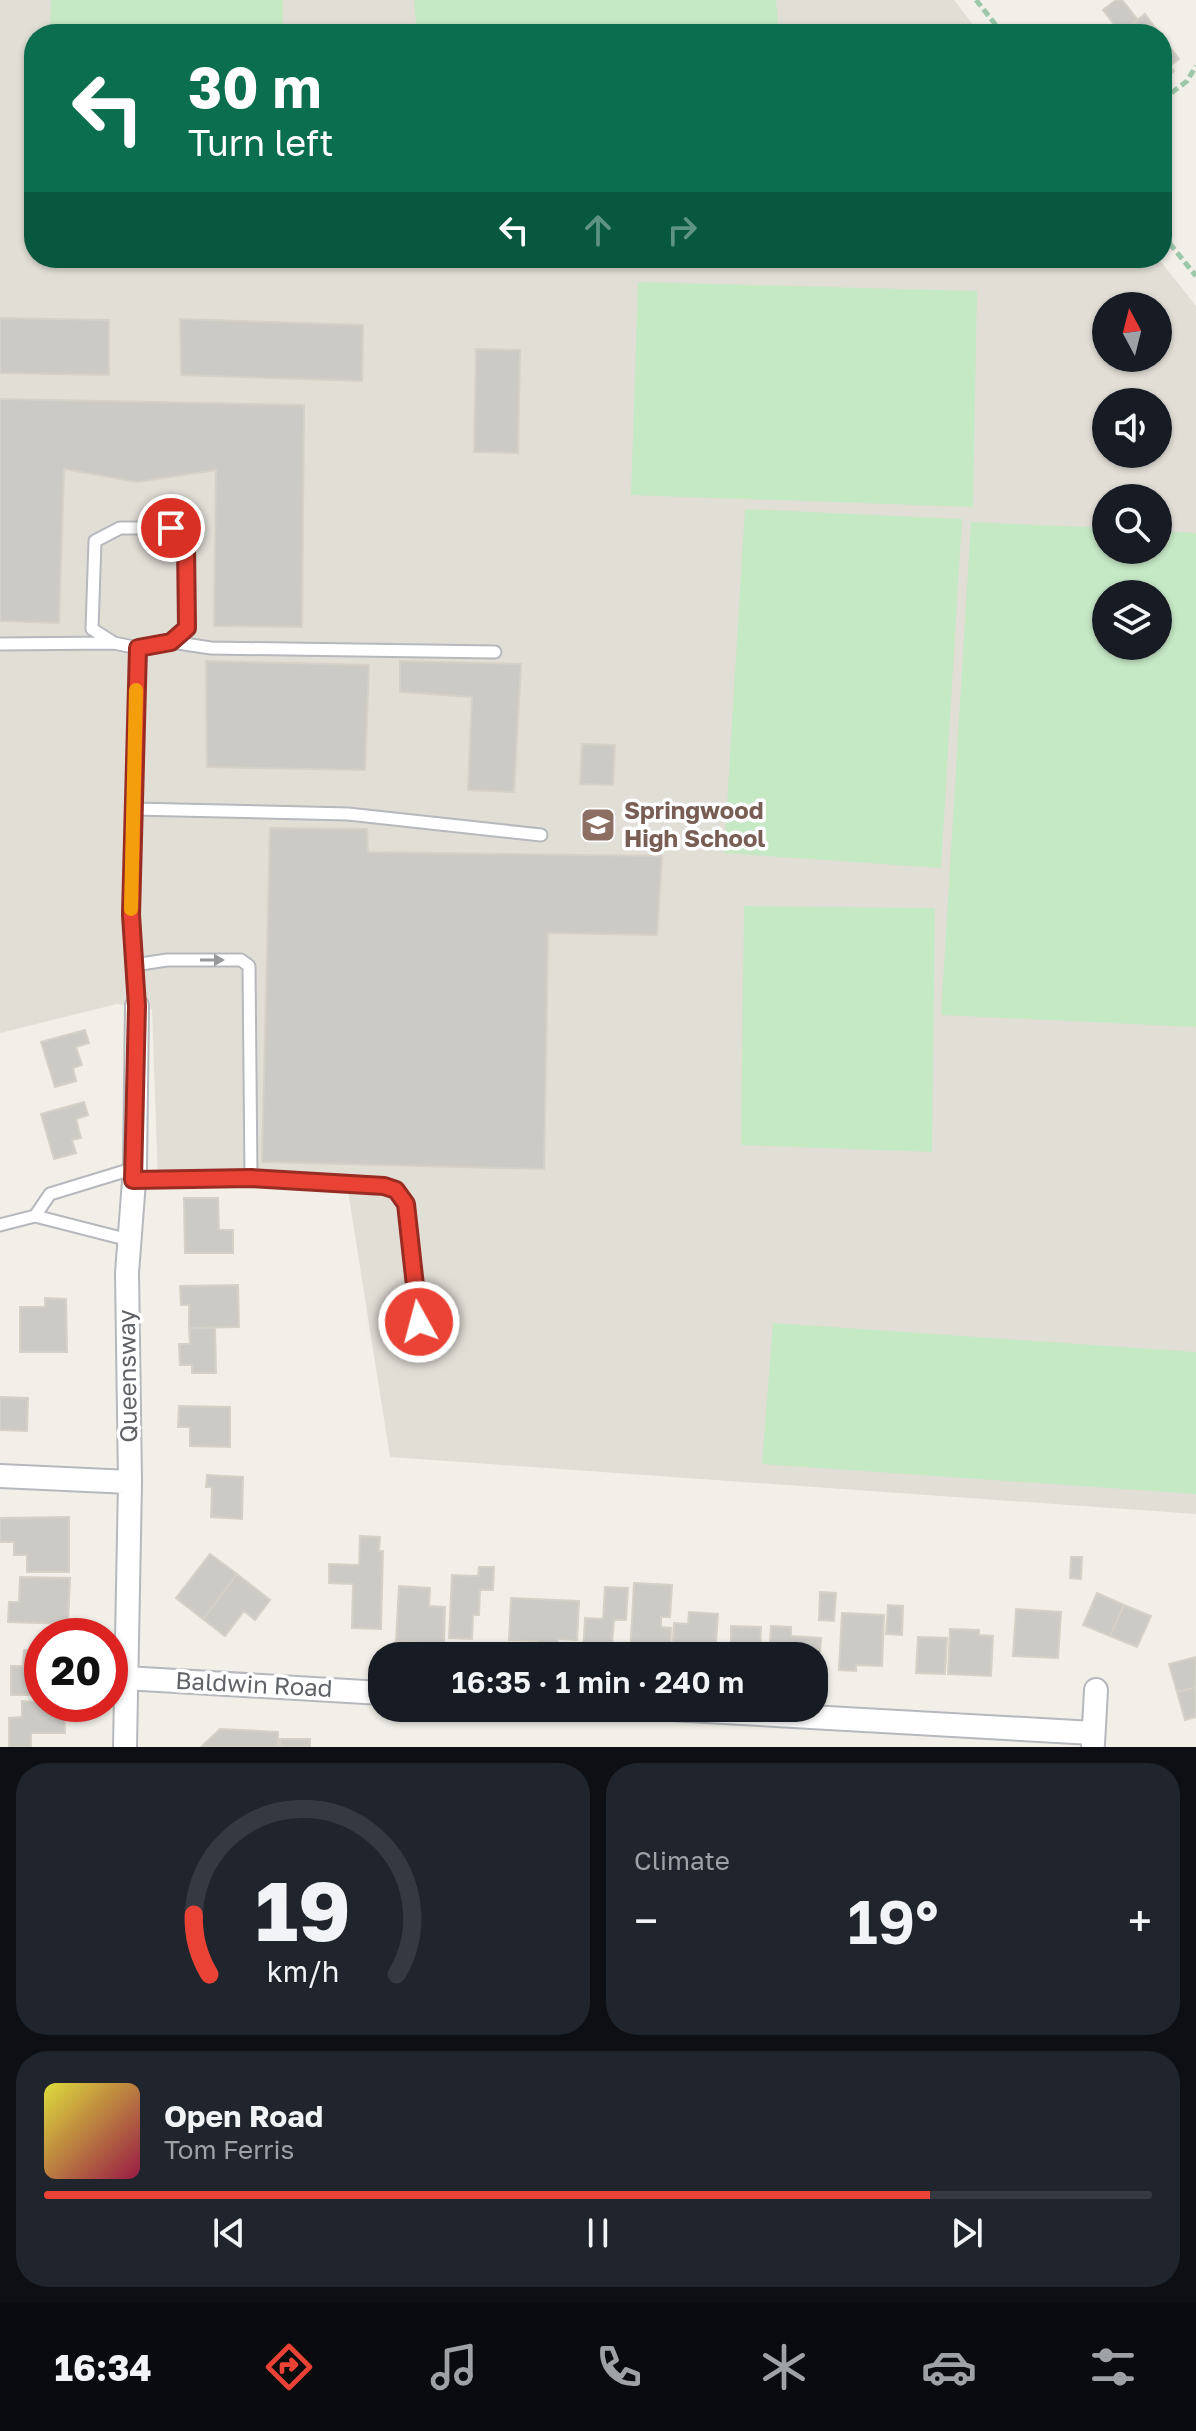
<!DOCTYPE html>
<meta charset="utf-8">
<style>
:root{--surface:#171b24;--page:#20242c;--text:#f1f3f6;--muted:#9ea1a6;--line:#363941;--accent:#ea4335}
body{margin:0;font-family:"Golos Text",sans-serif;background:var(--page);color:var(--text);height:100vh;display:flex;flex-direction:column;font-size:30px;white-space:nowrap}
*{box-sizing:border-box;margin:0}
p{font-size:26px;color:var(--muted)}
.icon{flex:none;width:44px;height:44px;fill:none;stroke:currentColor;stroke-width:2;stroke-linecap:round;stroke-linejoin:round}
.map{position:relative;height:1747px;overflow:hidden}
.drawer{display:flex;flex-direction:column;gap:16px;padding:16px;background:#0d0f14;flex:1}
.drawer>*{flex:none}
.top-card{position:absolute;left:24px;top:24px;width:1148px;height:244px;border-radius:32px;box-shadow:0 2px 6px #0004;background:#0b6e4f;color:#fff;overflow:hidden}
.needle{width:52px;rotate:353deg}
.fabs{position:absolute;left:1092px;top:292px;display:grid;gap:16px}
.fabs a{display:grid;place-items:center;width:80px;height:80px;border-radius:50%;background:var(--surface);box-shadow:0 2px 6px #0004;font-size:40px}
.speed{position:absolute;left:24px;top:1618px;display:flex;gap:16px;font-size:40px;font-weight:700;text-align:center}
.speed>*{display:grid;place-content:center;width:104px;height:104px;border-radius:50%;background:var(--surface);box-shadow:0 2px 6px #0004;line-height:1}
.speed .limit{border:12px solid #d22;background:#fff;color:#111}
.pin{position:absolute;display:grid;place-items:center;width:68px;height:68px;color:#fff;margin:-34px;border:4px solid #fff;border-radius:50%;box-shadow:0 2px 8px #0007}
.me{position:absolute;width:88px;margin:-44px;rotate:353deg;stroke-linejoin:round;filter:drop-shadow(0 0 6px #0008)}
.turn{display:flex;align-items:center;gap:28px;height:168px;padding:0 32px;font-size:36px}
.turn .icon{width:104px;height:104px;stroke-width:2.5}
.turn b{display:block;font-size:56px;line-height:68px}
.lanes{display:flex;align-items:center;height:76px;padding:0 32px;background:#0003;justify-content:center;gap:40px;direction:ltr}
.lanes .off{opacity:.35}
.big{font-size:60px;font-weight:600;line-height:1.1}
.drawer .tile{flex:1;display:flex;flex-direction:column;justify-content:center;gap:12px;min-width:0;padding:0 28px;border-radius:32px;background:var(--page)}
.drawer .dial{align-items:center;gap:0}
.dial svg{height:208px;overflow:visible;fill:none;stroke:var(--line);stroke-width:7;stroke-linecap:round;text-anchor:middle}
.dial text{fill:var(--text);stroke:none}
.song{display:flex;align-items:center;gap:24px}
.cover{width:96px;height:96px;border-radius:12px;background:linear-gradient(135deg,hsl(60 70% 55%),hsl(340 70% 35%))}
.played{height:8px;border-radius:4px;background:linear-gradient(90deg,var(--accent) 80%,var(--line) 80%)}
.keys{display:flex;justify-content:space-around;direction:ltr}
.heat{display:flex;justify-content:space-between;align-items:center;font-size:44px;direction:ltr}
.drawer .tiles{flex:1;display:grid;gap:16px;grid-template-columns:1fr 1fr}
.tile:last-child{grid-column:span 2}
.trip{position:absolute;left:368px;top:1642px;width:460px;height:80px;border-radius:32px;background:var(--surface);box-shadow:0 2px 6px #0004;font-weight:600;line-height:80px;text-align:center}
.dock{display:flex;height:128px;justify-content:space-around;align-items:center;background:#090b0e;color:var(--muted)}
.dock .icon{width:56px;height:56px}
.dock .selected{color:var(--accent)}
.dock b{font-size:36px;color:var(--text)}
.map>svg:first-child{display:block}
.education{fill:#e1ded6;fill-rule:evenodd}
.green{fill:#c5e8c5;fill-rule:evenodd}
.building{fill:#cccac5;stroke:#d6d1c6;stroke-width:2}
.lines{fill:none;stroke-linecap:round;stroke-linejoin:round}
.lane-casing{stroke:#b5b8bc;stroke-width:15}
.street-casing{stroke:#b5b8bc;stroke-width:26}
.path{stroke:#9cc7a9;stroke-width:5;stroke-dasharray:8 4;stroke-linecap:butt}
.lane{stroke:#fff;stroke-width:11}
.street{stroke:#fff;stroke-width:22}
.oneway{fill:#979a9d}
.route-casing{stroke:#982c22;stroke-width:20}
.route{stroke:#ea4335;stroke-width:14}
.slow{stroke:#f59e0b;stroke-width:14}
.labels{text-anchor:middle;stroke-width:7;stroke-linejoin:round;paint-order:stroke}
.education-label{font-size:24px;font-weight:bold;fill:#785e54;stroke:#fff;text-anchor:start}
.street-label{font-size:24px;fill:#5f6368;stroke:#fff}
</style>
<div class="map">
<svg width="1196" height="1747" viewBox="0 0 1196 1747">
<rect width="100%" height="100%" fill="#f1efe8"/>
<path class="education" d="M 0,0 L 954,0 L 980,34 L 34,34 L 34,258 L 1158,258 L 1196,306 L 1196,1514 L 390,1457 L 348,1191 L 165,1186 L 158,1181 L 152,1009 L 117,1004 L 0,1033 ZM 1106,306 L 1158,306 L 1158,358 L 1106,358 ZM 1106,402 L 1158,402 L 1158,454 L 1106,454 ZM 1106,498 L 1158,498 L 1158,550 L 1106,550 ZM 1106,594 L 1158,594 L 1158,646 L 1106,646 Z"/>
<path class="green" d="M 51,0 L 283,0 L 283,34 L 50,34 Z
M 414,0 L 776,0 L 779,34 L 417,34 Z
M 638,282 L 977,291 L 973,507 L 631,495 Z
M 745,509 L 962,519 L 941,868 L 724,853 Z
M 971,522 L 1106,528 L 1106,550 L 1158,550 L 1158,531 L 1196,533 L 1196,1027 L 941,1015 ZM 1158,594 L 1158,646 L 1106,646 L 1106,594 Z
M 744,906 L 935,908 L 932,1152 L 741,1145 Z
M 773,1323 L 1196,1352 L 1196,1494 L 762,1464 Z"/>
<path class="building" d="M 1116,0 L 1122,0 L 1138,20 L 1121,33 L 1103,10 Z
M 1145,14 L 1156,29 L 1149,34 L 1119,34 Z
M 1167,43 L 1179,59 L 1170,66 L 1174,71 L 1164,79 L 1162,76 L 1162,47 Z
M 0,318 L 109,320 L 109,375 L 0,373 Z
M 180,319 L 363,325 L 362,381 L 181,375 Z
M 476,349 L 520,350 L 518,453 L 474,452 Z
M 0,399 L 304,405 L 302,627 L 214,626 L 216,470 L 137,482 L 64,469 L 59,623 L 0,621 Z
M 206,661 L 369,665 L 365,770 L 207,767 Z
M 400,661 L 521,664 L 514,792 L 468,790 L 472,697 L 400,692 Z
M 582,744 L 615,745 L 613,785 L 580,784 Z
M 270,828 L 367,829 L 368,852 L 662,856 L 657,935 L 548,933 L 544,1169 L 262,1162 Z
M 85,1030 L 89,1043 L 76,1047 L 82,1065 L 73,1068 L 76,1081 L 55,1087 L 41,1042 Z
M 84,1102 L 88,1115 L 76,1119 L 81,1138 L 72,1140 L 76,1153 L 54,1159 L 41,1114 Z
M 184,1198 L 218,1198 L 219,1230 L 233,1230 L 233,1253 L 185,1253 Z
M 238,1285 L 239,1327 L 189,1328 L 189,1305 L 181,1305 L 180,1286 Z
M 45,1298 L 66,1299 L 67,1352 L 20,1352 L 20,1307 L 45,1307 Z
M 189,1328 L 215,1328 L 216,1373 L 192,1373 L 192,1365 L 180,1365 L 179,1344 L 190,1344 Z
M 0,1397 L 28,1398 L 27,1431 L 0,1430 Z
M 179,1406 L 230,1407 L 230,1447 L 190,1446 L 190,1427 L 178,1427 Z
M 207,1475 L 243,1477 L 242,1519 L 211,1517 L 212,1487 L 206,1487 Z
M 69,1517 L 69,1572 L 27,1572 L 27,1555 L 14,1555 L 14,1542 L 0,1542 L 0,1518 Z
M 360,1536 L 380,1537 L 379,1551 L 383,1551 L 381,1629 L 352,1628 L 353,1584 L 329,1583 L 329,1564 L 359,1565 Z
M 210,1554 L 237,1574 L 203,1619 L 176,1598 Z
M 1071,1557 L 1082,1557 L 1081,1579 L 1070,1578 Z
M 479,1567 L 494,1567 L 493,1590 L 480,1590 L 479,1615 L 473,1615 L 472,1639 L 449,1638 L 452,1575 L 478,1576 Z
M 237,1574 L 270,1600 L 255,1620 L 244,1611 L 225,1636 L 203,1619 Z
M 20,1577 L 70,1578 L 68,1624 L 8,1622 L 9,1602 L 19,1602 Z
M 634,1583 L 672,1585 L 670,1617 L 661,1617 L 661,1627 L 671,1628 L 670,1656 L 630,1656 Z
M 399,1586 L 430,1588 L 429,1606 L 445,1607 L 444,1644 L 396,1641 Z
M 605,1587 L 628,1588 L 626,1620 L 614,1620 L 611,1656 L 583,1654 L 585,1618 L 603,1619 Z
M 820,1592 L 836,1593 L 834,1621 L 819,1620 Z
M 1097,1593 L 1124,1605 L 1110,1636 L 1083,1625 Z
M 511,1598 L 579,1601 L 577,1640 L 558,1639 L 557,1646 L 538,1645 L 538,1641 L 509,1640 Z
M 888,1605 L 903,1606 L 902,1635 L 886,1634 Z
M 1124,1605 L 1151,1616 L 1137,1647 L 1110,1636 Z
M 1016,1609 L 1061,1612 L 1058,1658 L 1013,1656 Z
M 689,1612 L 718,1614 L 715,1656 L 672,1656 L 674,1623 L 688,1624 Z
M 842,1613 L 884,1615 L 882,1666 L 856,1665 L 856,1671 L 839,1670 Z
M 731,1626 L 761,1627 L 760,1656 L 731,1656 Z
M 771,1626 L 791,1627 L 791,1636 L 821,1638 L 819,1668 L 814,1668 L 814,1656 L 769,1656 Z
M 950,1629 L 979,1630 L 979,1635 L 993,1636 L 991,1676 L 948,1674 Z
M 918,1637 L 947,1638 L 945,1674 L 916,1673 Z
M 24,1650 L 42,1650 L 42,1695 L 11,1695 L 11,1666 L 23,1666 Z
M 1196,1657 L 1196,1687 L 1177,1692 L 1169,1664 Z
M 1196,1687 L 1196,1717 L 1185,1720 L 1177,1692 Z
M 22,1701 L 64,1704 L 65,1733 L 31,1733 L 31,1747 L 9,1747 L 9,1718 L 22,1717 Z
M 220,1729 L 278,1732 L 278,1747 L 201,1747 Z
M 280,1739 L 310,1739 L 310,1747 L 280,1747 Z"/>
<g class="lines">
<defs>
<path id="lane" d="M 120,528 L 171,528 L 186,544 L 187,628 L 171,642 L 138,648 L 114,643 L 92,629 L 95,541 Z
M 171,642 L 211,648 L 495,652
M 0,644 L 114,643
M 133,809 L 348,814 L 541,835
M 134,965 L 167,960 L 241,960 L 249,966 L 251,1178
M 137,1006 L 131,915 L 138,648
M 133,1180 L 251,1178 L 384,1186 L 396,1190 L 406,1204 L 419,1322
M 35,1216 L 129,1240
M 0,1225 L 35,1216 L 50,1194 L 135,1168"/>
<path id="street" d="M 0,1476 L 130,1482
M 125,1678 L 382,1693
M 653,1708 L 1093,1733
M 1093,1744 L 1096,1690
M 125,1747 L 130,1482 L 127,1273 L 135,1168 L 137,1006"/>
</defs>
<use href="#lane" class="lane-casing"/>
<use href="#street" class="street-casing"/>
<path class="path" d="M 976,0 L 1003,34
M 1162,100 L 1187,81 L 1196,66
M 1162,234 L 1196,276"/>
<use href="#lane" class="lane"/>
<use href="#street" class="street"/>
</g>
<defs><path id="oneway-solid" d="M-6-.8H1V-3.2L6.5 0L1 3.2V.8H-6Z" transform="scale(2)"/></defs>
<use class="oneway" href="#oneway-solid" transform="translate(212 960)"/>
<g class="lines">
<defs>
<path id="route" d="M 171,528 L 186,544 L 187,628 L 171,642 L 138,648 L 131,915 L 137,1006 L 133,1180 L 251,1178 L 384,1186 L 396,1190 L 406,1204 L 419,1322"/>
</defs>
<use href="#route" class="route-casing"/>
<use href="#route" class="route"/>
<path class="slow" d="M 131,909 L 136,690"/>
</g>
<defs>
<symbol id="school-square" viewBox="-11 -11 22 22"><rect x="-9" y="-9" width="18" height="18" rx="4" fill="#8d6e63" stroke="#fff"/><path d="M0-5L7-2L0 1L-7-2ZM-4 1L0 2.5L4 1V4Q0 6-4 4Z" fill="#fff"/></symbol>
</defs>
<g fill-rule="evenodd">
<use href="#school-square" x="578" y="805" width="40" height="40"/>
</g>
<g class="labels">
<g class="education-label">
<text x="624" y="819">Springwood<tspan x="624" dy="28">High School</tspan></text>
</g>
<g class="street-label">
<text transform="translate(128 1376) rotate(-91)" y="8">Queensway</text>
<text transform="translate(254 1685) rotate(3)" y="8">Baldwin Road</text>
</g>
</g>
</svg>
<div class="fabs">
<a><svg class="needle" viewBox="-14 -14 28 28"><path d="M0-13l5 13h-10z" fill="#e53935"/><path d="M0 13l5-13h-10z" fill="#9ea1a6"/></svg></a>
<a><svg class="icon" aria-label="sound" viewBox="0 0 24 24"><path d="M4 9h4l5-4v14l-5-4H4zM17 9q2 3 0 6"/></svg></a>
<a><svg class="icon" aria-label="search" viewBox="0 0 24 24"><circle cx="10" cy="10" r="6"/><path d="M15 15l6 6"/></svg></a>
<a><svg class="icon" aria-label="layers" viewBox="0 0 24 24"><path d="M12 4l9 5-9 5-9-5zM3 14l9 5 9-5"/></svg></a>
</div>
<div class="speed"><div class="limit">20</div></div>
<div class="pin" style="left:171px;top:528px;background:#d93025"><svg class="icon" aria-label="arrive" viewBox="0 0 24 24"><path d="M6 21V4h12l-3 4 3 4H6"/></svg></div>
<svg class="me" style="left:419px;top:1322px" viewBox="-20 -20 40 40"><circle r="17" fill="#ea4335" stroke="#fff" stroke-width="3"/><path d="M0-11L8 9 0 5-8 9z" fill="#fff"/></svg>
<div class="trip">16:35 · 1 min · 240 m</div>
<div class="top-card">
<div class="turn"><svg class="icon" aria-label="left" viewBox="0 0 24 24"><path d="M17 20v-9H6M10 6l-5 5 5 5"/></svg><div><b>30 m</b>Turn left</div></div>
<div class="lanes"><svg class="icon" aria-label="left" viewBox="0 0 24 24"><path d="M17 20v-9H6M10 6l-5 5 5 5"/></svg><svg class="icon off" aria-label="ahead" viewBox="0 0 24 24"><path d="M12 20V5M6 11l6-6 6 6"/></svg><svg class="icon off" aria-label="right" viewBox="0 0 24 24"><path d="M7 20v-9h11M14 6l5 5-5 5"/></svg></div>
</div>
</div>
<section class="drawer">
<div class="tiles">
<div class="tile dial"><svg viewBox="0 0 100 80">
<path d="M14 69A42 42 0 1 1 86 69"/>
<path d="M14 69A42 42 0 0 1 8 46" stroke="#ea4335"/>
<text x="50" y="56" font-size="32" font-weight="700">19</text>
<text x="50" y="72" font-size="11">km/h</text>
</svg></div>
<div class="tile"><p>Climate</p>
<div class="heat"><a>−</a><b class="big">19°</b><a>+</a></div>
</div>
<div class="tile">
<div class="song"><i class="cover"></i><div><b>Open Road</b><p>Tom Ferris</p></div></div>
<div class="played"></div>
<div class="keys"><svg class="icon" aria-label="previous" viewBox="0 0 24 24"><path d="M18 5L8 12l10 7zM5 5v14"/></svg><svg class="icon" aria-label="pause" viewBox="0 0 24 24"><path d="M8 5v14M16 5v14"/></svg><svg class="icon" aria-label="next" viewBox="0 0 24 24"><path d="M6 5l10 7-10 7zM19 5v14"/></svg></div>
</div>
</div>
</section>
<nav class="dock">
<b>16:34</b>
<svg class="icon selected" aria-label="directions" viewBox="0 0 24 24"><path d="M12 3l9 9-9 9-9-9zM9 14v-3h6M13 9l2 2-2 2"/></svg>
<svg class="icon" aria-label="music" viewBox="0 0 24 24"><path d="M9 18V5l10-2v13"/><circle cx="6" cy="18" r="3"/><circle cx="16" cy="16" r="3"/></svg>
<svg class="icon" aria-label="phone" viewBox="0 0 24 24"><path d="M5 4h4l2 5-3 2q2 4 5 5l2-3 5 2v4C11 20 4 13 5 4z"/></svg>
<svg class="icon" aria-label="climate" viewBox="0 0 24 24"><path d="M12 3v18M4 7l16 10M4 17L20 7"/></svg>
<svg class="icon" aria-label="car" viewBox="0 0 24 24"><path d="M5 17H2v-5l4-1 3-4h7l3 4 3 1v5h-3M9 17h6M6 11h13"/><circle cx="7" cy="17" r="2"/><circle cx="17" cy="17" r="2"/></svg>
<svg class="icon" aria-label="filters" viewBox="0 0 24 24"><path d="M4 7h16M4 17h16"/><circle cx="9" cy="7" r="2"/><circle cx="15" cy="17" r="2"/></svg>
</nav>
